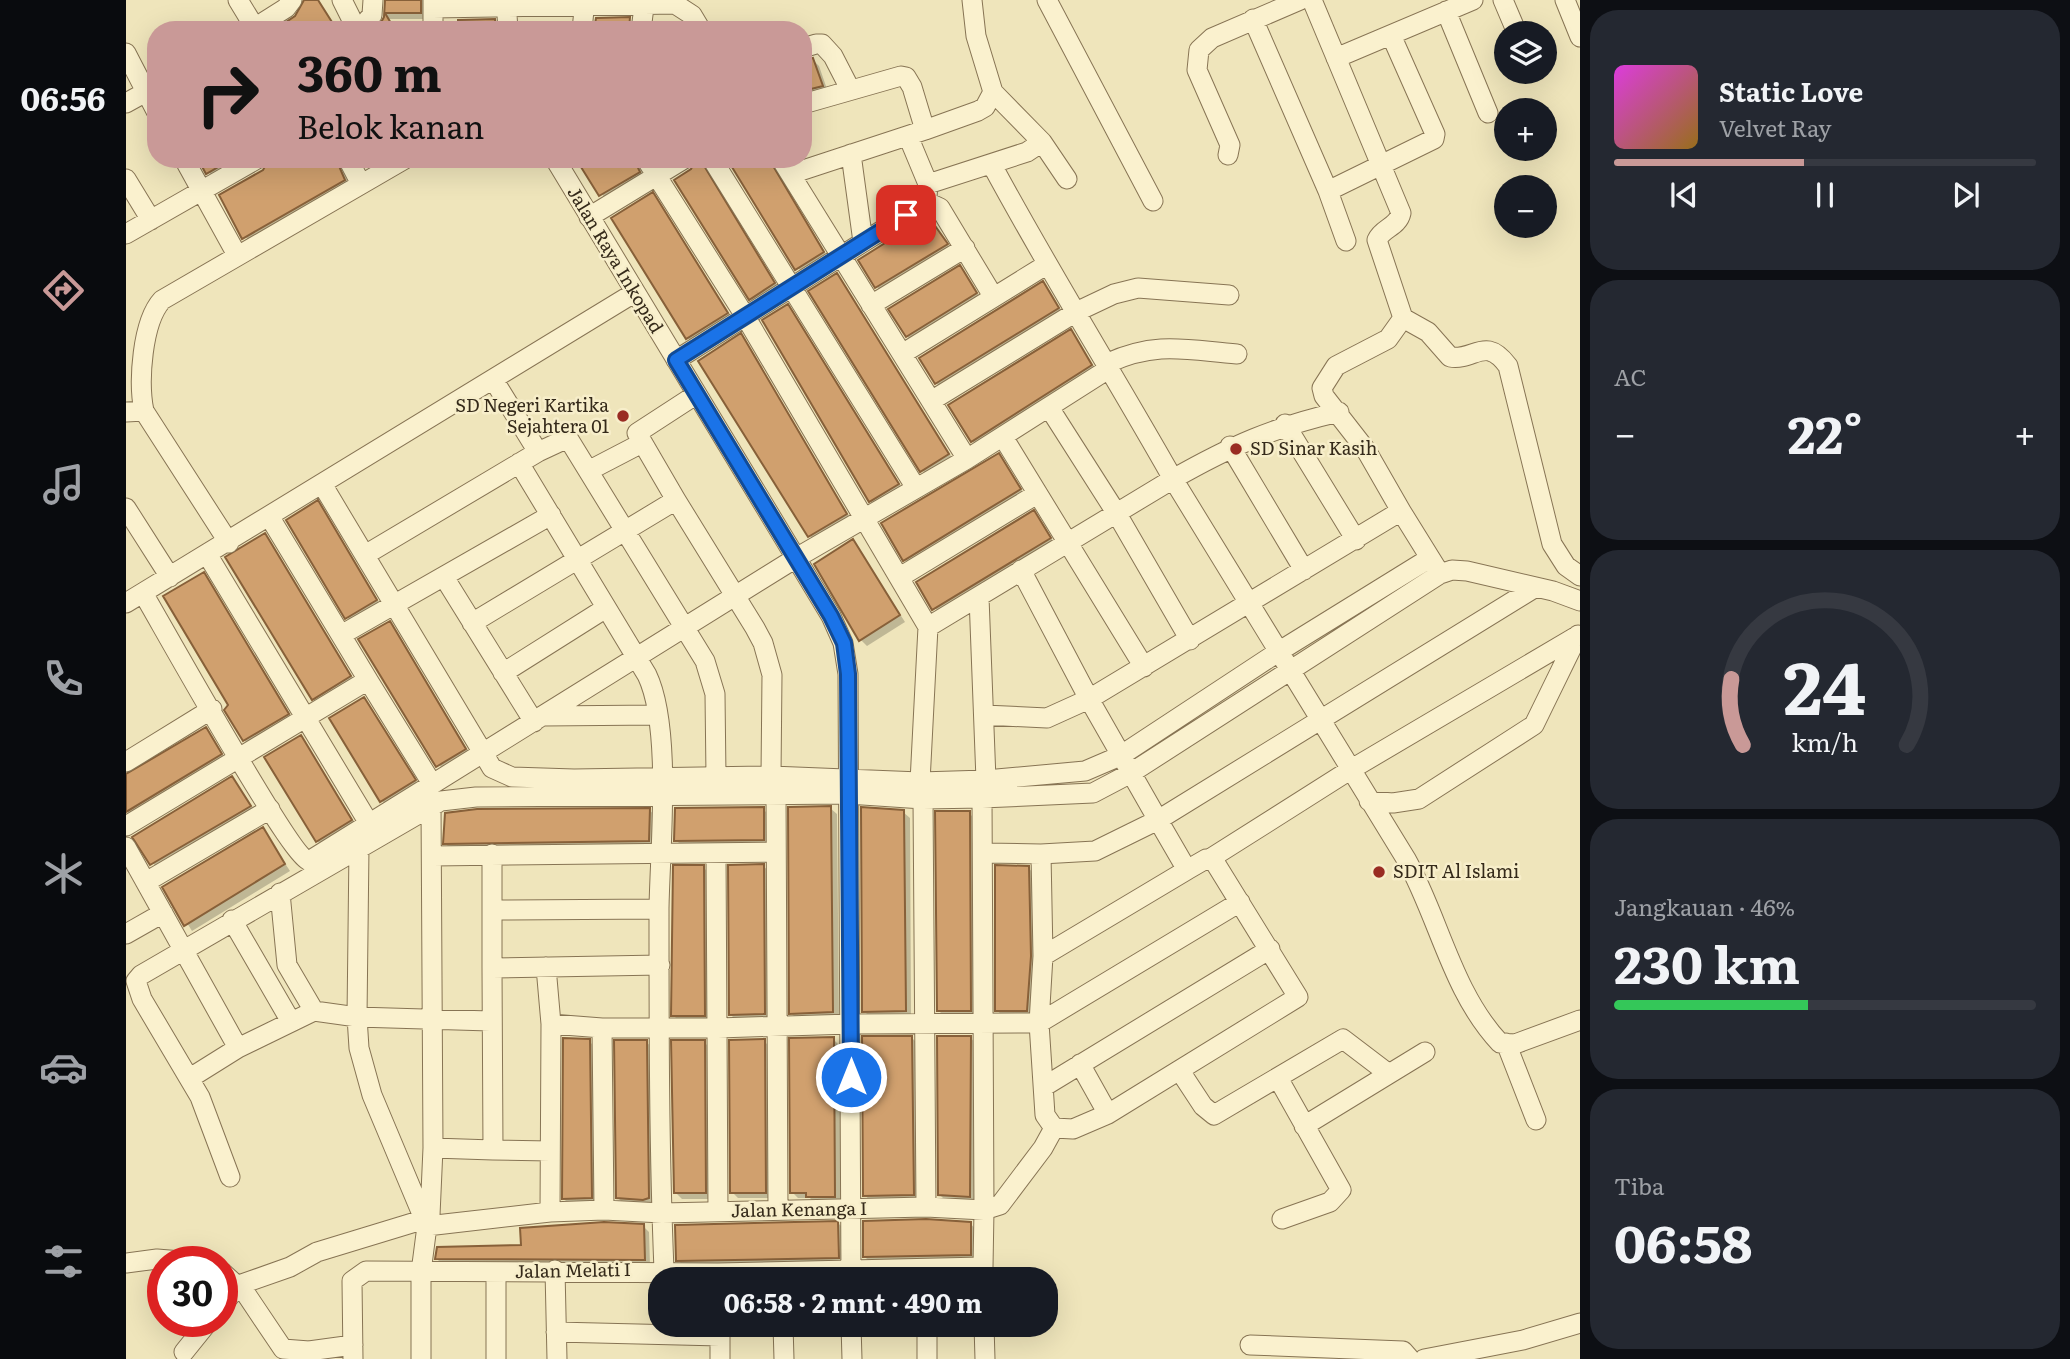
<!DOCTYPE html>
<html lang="id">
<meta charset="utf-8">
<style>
:root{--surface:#171b24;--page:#242831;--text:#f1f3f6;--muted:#9ea1a6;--line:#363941;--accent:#c99997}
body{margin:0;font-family:Literata,serif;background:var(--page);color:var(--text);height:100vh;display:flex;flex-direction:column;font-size:26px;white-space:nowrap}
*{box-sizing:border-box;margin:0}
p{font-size:23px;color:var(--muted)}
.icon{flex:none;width:38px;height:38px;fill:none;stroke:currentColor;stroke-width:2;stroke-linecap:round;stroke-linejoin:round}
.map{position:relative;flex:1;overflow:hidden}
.sheet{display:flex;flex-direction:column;gap:10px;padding:10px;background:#0d0f14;width:490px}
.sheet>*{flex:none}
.guide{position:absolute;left:21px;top:21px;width:665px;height:147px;border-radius:28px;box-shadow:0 7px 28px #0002;background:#c99997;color:#111;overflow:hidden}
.tools{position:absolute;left:1368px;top:21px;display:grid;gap:14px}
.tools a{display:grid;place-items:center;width:63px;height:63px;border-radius:50%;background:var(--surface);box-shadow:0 7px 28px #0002;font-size:35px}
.speed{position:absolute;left:21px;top:1246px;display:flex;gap:14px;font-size:35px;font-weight:700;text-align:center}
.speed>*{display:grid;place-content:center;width:91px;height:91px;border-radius:50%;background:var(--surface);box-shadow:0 7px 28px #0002;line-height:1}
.speed .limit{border:10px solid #d22;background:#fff;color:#111}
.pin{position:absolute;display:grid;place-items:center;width:60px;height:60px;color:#fff;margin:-30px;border-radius:14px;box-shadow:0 4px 10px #0006}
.me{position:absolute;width:77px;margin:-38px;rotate:0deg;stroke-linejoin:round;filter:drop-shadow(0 0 5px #0008)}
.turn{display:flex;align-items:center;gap:24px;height:147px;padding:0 35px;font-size:32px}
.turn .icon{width:91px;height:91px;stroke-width:2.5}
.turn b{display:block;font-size:49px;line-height:60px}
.big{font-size:52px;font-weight:700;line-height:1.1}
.sheet .widget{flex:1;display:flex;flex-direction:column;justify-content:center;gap:10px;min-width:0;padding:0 24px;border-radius:28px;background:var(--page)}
.sheet .dial{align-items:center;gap:0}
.dial svg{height:182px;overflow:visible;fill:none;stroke:var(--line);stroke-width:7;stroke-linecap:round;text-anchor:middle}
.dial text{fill:var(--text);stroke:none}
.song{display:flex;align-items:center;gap:21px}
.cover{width:84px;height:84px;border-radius:10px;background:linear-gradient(135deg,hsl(300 70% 55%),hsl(40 70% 35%))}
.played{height:7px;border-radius:4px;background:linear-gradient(90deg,var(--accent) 45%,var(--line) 45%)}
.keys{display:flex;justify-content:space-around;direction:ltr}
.heat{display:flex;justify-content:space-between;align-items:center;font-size:38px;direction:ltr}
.charge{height:10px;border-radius:5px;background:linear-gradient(90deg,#34c759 46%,var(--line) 0)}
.trip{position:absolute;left:522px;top:1267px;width:410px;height:70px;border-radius:28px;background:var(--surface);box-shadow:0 7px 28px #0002;font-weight:700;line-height:70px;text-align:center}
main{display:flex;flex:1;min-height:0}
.tab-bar{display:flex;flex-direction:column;width:126px;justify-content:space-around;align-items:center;background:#090b0e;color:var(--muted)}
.tab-bar .icon{width:49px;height:49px}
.tab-bar .on{color:var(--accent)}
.tab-bar b{font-size:32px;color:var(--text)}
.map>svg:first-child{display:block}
.shadow{fill:#0003}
.building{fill:#d0a06e;stroke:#876039;stroke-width:2}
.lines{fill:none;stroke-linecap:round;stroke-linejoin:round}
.minor-casing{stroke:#877454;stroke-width:21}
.minor{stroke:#faf1ce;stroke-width:19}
.route-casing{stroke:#114b97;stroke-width:18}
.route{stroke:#1a73e8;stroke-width:12}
.poi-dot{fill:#992c22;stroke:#f7eeca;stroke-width:2.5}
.labels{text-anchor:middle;stroke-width:5;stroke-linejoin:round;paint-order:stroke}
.street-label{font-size:18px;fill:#352a1a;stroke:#f7eeca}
.poi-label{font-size:18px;fill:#352a1a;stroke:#f7eeca;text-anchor:start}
</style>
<main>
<nav class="tab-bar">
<b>06:56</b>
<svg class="icon on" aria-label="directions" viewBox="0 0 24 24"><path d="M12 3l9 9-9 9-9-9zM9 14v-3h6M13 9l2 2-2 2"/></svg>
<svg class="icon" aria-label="music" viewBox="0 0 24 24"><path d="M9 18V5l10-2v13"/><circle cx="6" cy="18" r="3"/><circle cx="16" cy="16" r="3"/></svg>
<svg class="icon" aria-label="phone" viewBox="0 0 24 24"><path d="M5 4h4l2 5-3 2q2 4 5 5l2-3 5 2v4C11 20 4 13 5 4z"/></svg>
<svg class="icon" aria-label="climate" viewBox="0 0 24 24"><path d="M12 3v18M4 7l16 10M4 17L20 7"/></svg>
<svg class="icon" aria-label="car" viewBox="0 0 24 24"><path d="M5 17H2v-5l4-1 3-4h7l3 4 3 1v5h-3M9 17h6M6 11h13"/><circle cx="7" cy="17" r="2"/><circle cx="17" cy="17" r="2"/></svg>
<svg class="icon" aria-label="filters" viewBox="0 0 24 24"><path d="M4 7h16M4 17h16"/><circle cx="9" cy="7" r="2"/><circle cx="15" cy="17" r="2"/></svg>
</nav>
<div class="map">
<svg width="1454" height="1359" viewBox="0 0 1454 1359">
<rect width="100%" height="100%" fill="#efe5bb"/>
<path class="shadow" d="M 261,0 L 303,0 L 301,19 L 263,19 L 270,30 L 255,30 Z
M 555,25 L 560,30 L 547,30 Z
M 687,60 L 693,66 L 702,92 L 677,100 L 677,61 Z
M 73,159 L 123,159 L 88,179 Z
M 144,159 L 219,159 L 215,166 L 224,186 L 124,244 L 96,195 L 139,171 Z
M 237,159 L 270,159 L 248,172 Z
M 452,159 L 517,159 L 513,166 L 519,178 L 481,201 Z
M 571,159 L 580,162 L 581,173 L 654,290 L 631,305 L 624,298 L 566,170 Z
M 603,159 L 646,159 L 650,173 L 703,259 L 677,275 Z
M 526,195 L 607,319 L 568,344 L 562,338 Z
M 808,224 L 826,251 L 757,293 L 751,287 Z
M 834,267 L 856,300 L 787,342 L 781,336 Z
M 711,275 L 828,461 L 803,477 L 796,470 Z
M 917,283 L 938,315 L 817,389 L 810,383 Z
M 661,306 L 778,491 L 750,507 L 744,501 Z
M 945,331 L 971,371 L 852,447 L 846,441 Z
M 615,336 L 726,521 L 690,542 L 684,536 Z
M 872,456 L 900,496 L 785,566 L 779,560 Z
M 191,503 L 256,607 L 227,624 L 221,617 Z
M 907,513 L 930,545 L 814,615 L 792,582 Z
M 139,535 L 230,683 L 193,705 L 187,699 Z
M 727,541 L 779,622 L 741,646 L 735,640 Z
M 77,574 L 168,720 L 124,746 L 118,740 Z
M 264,623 L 345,755 L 318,772 L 234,640 Z
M 238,699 L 294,787 L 261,808 L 205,719 Z
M 80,729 L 101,761 L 7,817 L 0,810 L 0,774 L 7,774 Z
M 175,737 L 231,826 L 198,847 L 191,841 Z
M 106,778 L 130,813 L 32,870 L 9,837 Z
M 704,808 L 711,814 L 713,1018 L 671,1019 L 665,1013 Z
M 637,809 L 643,815 L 644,845 L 556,846 L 550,840 Z
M 523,810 L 530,816 L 529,847 L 325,849 L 319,843 Z
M 777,812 L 784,818 L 785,1017 L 744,1017 L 738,1011 Z
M 843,813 L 849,819 L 850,1017 L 819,1017 L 813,1011 Z
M 137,830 L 164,871 L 66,931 L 39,887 Z
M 637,866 L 644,872 L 644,1020 L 611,1021 L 605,1015 Z
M 577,867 L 583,873 L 584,1021 L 553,1021 L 547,1015 Z
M 902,868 L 909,874 L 907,1016 L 877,1017 L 871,1010 Z
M 844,1037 L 850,1044 L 850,1202 L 820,1201 L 814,1195 Z
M 786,1038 L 792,1044 L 793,1201 L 745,1202 L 739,1195 Z
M 707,1039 L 713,1045 L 715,1202 L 688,1203 L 684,1198 L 672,1198 L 666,1192 Z
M 463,1041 L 469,1047 L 471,1204 L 444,1205 L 438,1199 Z
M 638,1041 L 644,1047 L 645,1198 L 612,1198 L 606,1192 Z
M 520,1042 L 527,1048 L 529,1204 L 498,1204 L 492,1198 Z
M 578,1042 L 584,1048 L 585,1199 L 556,1199 L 549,1192 Z
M 712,1223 L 718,1229 L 718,1264 L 558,1266 L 552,1260 Z
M 844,1223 L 850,1230 L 850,1261 L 745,1263 L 739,1257 Z
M 517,1226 L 523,1232 L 524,1266 L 317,1265 L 311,1259 Z"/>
<path class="building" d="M 178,0 L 192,0 L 211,30 L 148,30 L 169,16 Z
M 259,0 L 295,0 L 295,13 L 259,13 L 269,30 L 255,30 L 253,26 L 258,17 Z
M 504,17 L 503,30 L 468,30 L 470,18 Z
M 369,19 L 370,30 L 332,30 L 332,20 Z
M 687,58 L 697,86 L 677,91 L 677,60 Z
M 72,159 L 106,159 L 80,174 Z
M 143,159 L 210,159 L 219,180 L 116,239 L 93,195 L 137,170 Z
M 450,159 L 508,159 L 514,172 L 473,196 Z
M 570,159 L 574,159 L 649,283 L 623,300 L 548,180 L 565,169 Z
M 601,159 L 643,159 L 698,252 L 669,270 Z
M 527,192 L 602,313 L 560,339 L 485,218 Z
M 802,216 L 822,244 L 749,288 L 732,260 Z
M 834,265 L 851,293 L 780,337 L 762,309 Z
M 711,273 L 823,454 L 794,472 L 682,291 Z
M 917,281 L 933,308 L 809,384 L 793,358 Z
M 662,304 L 773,484 L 743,502 L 636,320 Z
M 945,329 L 966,365 L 845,442 L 822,405 Z
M 615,333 L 721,514 L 682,537 L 572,361 Z
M 873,453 L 895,489 L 777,561 L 755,523 Z
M 192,500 L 251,600 L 219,619 L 160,520 Z
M 908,510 L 925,538 L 806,610 L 790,582 Z
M 139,533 L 225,676 L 186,700 L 99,557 Z
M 727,539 L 774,615 L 733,641 L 688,564 Z
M 78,572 L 163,714 L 117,741 L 98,710 L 102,705 L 37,596 Z
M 264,621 L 340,749 L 310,767 L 232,639 Z
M 238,697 L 290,780 L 254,802 L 203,718 Z
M 80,727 L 96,754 L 0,812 L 0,774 Z
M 175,735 L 226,820 L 190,842 L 138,757 Z
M 106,776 L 125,806 L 24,865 L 6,837 Z
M 705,806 L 707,1012 L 663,1014 L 662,807 Z
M 638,807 L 638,840 L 548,841 L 549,808 Z
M 735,807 L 778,810 L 780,1011 L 736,1012 Z
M 524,808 L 523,841 L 317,844 L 319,813 L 351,809 Z
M 809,811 L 844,811 L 845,1011 L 811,1011 Z
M 137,827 L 159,864 L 58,926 L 36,887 Z
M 638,864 L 639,1014 L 603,1015 L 602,865 Z
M 547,865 L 578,865 L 579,1016 L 545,1016 Z
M 869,865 L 903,866 L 905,956 L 901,1011 L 869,1011 Z
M 736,1036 L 786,1036 L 788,1195 L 737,1196 Z
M 811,1036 L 845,1036 L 844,1197 L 812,1195 Z
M 708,1037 L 709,1197 L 680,1197 L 680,1193 L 664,1193 L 663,1038 Z
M 437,1038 L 464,1039 L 466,1198 L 436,1199 Z
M 639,1039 L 640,1193 L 604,1193 L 603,1040 Z
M 488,1040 L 521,1040 L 523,1198 L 517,1200 L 490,1198 Z
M 545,1040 L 579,1040 L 580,1193 L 548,1193 Z
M 800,1219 L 845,1222 L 845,1255 L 737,1257 L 737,1221 Z
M 712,1221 L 713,1258 L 550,1261 L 549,1225 Z
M 478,1222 L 518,1224 L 519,1260 L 309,1259 L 311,1247 L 395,1245 L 394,1228 Z"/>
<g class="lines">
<defs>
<path id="minor" d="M 112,0 L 129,28
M 216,0 L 231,30
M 380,0 L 382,30
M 921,0 L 1027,201
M 1377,0 L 1391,33
M 1439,0 L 1454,37
M 307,8 L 549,4 L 566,15 L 575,30
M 1320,11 L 1362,113
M 1127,19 L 1202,191 L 1220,241
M 125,30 L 160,8 L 166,0
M 233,30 L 246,15 L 247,0
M 307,30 L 307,0
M 456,30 L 459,0
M 515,30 L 518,7
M 677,48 L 690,44 L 696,44 L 707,56 L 724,89
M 0,53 L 30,111
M 1210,58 L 1347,0
M 0,103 L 29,87
M 677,104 L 775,76 L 780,77 L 786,87 L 799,130 L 852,111 L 859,107 L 867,92 L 850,36 L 846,0
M 782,136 L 802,184 L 801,197
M 916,142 L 941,179
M 725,154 L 737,242
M 1102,155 L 1104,145 L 1071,70 L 1073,50 L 1086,38 L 1174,0
M 58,159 L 111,255
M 222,159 L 235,184
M 429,159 L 705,616 L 717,643 L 722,674 L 725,1279
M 520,159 L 619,316 L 802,627 L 1047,479 C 987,373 923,271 866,165
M 586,159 L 790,488
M 655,159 L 841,459 L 984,368
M 665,174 L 799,130
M 0,179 L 25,220
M 802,184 L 901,152 L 916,142 L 867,92
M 1202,191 L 1308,139 L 1309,134 L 1265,35
M 801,202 L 814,208 L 867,296
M 463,217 L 558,159
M 0,234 L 131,159
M 745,305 L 839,248
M 1277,318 L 1302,332 L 1324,357 C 1349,361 1359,335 1382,366 L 1426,544 L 1440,566 L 1454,576
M 776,354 L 920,265
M 550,360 L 801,202
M 982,363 C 1031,341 1060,350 1111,354
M 367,379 L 412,452
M 805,401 L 950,312 L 988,294 L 1012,288 L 1103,295
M 924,409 L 991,514 L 1064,640
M 0,412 L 18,411
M 1213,412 C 1148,427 1105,446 1047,479 L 1280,859 C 1313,918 1326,992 1374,1043 L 1389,1044 L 1454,1020
M 1159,424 L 1230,540
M 877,437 L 1018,667
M 1104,446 L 1178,570
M 393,463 L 521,675 C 546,727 534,847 533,908 C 533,1028 533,1150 538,1270
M 464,470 L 514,444
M 196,484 L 366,768 L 386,777 L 448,779 L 645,776 L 794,782 L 860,780 L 959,771 L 994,756 L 1152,652 L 1304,558
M 550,500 L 629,628 L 637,643 L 646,675 L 645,776
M 0,508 L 44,577
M 1275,511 L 1311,569
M 103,543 L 18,411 C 12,382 16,322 36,300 L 279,159
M 81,554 L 250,835
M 239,555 L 412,452 L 442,438 L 579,661 L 589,694 L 590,776
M 895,570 L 963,699 L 1275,511 L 1240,450 L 1198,396 L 1196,388 L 1210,366 L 1262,339 L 1277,318 L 1251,240 C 1256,228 1272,227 1275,213 L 1186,0
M 318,577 L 408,722
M 774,577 L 911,494
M 17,593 C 37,627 164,856 183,861 L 670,558 L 841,459
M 853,597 L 860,780
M 0,603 L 508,293
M 346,623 L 550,500 L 511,433 L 571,394
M 215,635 L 425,515
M 377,673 L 480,608
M 242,680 L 305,782
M 858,715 L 921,718 L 963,699 L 1032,820 L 969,851 L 915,854 L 917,956 L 913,1023 L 919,1115 L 928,1128 L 947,1129 L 982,1114 L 1172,997 L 1088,861 L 1080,859 L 1061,870 L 1032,820 L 1410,587
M 417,716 L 532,715
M 0,762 L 86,709
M 794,782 L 802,627
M 650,794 L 652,1209
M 797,799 L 800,1207
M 1243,801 L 1267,803 L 1293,799 L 1408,725 L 1452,635
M 305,805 L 307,1148 L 304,1215 L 301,1226 L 424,1212 L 478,1210 L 536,1213 L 800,1207 L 858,1210 L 856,798
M 0,826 L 242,680 L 143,516
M 0,847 L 112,1048
M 233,847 L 231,1017 L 233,1048 L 246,1095 L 301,1226 L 295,1272 L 295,1359
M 858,853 L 915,854
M 590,854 L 592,1211
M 307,856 L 649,852
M 1085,858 L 1224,770 L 1451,636
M 20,882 L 144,809
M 154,893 L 161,965 L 188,1011
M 366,910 L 533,909
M 106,920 L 164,1020
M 0,934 L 37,913
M 917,956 L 1061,870
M 420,967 L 425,1024 L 424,1212
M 366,968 L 366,854
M 425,1024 L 476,1028 L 592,1028 L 725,1024 L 913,1023 L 1114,902
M 476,1028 L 478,1210
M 1380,1043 L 1410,1120
M 954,1064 L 982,1114
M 1054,1071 L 1077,1106 L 1088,1115 L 1217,1039 L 1263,1074 L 1299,1052
M 64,1078 L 112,1048 L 188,1011 L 231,1017 L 364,1021
M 1152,1078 L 1215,1190 L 1204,1202 L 1156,1219
M 919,1086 L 1144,949
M 1178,1126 L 1263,1074
M 307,1148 L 367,1150 L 366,968 L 534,965
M 367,1150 L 424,1151
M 104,1177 L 74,1097 L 16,999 L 10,981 L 15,975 L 315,801 L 350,797 L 722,794 L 797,799 L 856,798 L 967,793 L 1005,773 L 1314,574 L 1326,570 L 1341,571 L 1427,591 L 1454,601
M 0,1263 L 31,1259 L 67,1262
M 857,1267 L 858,1210 L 874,1205 L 917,1148 L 928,1128
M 429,1270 L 431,1359
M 96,1272 L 120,1294 L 157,1349 L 183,1351 L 227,1345
M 370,1273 L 370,1359
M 96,1305 L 113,1285 L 164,1267 L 191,1252 L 296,1220
M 594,1325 L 594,1359
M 657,1325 L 658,1359
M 725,1325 L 726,1359
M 801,1325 L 801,1359
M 858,1325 L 859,1359
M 430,1332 L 594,1336
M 1124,1345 L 1277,1351 L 1284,1359
M 58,1352 L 83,1321
M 227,1359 L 226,1281 L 240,1271 L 592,1273 L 857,1267 L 858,1279
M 1298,1359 L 1397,1340 L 1454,1323"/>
</defs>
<use href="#minor" class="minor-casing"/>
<use href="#minor" class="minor"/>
</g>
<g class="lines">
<defs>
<path id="route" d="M 725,1077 L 722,674 L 718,643 L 705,616 L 550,360 L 780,215"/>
</defs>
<use href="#route" class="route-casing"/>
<use href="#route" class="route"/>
</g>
<g class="poi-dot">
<circle cx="497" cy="416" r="7"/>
<circle cx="1110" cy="449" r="7"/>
<circle cx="1253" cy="872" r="7"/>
</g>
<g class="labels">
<g class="street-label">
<text transform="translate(489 260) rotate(59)" y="6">Jalan Raya Inkopad</text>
<text transform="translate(673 1210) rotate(-1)" y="6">Jalan Kenanga I</text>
<text transform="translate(447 1271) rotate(-1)" y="6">Jalan Melati I</text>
</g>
<g class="poi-label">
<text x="483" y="412" text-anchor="end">SD Negeri Kartika<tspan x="483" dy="21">Sejahtera 01</tspan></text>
<text x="1124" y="455">SD Sinar Kasih</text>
<text x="1267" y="878">SDIT Al Islami</text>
</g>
</g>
</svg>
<div class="tools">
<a><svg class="icon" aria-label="layers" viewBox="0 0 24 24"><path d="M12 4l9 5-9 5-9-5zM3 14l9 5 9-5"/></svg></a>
<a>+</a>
<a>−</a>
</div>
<div class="speed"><div class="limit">30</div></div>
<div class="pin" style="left:780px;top:215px;background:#d93025"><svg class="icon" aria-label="arrive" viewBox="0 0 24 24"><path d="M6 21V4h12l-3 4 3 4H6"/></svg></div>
<svg class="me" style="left:725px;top:1077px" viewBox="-20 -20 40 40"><circle r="17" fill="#1a73e8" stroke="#fff" stroke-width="3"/><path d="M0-11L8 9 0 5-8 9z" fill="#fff"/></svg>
<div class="trip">06:58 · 2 mnt · 490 m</div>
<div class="guide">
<div class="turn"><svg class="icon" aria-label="right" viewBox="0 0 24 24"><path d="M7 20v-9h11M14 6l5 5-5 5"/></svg><div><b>360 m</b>Belok kanan</div></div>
</div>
</div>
<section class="sheet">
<div class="widget">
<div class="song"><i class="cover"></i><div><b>Static Love</b><p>Velvet Ray</p></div></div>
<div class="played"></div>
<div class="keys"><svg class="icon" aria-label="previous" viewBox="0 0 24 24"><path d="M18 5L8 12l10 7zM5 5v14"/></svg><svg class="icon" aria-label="pause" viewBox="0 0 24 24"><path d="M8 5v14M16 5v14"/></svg><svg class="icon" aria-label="next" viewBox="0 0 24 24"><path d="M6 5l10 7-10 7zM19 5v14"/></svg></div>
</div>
<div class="widget"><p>AC</p>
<div class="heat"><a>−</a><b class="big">22°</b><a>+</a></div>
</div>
<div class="widget dial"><svg viewBox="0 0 100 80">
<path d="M14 69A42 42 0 1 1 86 69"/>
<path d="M14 69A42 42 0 0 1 9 40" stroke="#c99997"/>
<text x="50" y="56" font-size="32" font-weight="700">24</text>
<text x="50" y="72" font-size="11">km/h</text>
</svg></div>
<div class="widget"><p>Jangkauan · 46%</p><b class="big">230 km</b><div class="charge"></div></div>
<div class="widget"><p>Tiba</p><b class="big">06:58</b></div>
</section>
</main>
